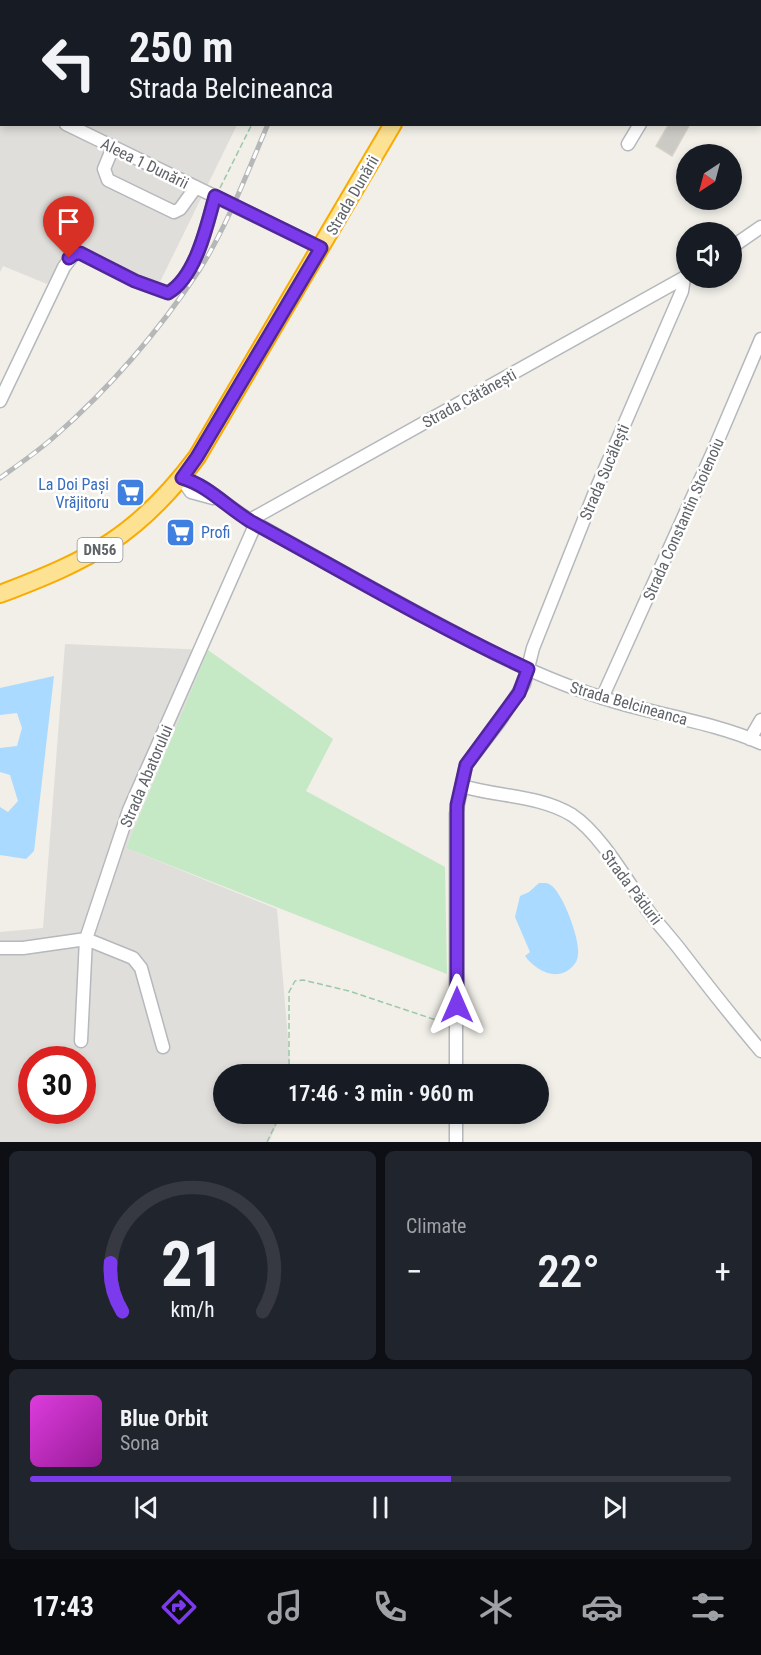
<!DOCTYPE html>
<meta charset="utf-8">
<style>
:root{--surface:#171b24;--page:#20242c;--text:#f1f3f6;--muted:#9ea1a6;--line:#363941;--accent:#7c3aed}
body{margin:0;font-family:"Roboto Condensed",sans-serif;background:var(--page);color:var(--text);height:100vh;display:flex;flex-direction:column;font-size:22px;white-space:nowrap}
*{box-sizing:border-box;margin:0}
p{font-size:20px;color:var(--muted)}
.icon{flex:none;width:33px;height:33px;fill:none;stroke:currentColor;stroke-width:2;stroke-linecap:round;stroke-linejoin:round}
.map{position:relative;height:1142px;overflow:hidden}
.sheet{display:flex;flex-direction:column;gap:9px;padding:9px;background:#0d0f14;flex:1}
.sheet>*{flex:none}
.top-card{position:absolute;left:0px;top:0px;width:762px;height:126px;box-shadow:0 3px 9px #0003;background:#171b24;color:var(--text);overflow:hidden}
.needle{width:39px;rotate:216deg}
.tools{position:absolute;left:676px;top:144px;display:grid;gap:12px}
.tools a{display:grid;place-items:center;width:66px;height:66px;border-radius:50%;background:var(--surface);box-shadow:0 3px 9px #0003;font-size:30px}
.speed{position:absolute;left:18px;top:1046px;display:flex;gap:12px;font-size:30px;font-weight:700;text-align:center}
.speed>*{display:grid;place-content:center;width:78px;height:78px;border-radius:50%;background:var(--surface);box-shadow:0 3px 9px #0003;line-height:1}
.speed .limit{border:9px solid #d22;background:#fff;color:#111}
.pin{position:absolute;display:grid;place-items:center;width:51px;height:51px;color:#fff;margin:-62px -26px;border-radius:50% 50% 50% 0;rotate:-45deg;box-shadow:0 0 6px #0007}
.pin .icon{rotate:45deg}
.me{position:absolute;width:66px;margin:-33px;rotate:0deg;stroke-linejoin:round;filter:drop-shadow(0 0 4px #0008)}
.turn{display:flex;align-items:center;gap:21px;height:126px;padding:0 30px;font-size:27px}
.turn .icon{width:78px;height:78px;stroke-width:2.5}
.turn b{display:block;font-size:42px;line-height:51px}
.big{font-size:45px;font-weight:600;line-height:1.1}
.sheet .card{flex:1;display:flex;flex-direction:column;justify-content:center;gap:9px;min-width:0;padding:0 21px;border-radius:9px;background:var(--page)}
.sheet .dial{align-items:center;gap:0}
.dial svg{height:156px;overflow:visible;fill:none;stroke:var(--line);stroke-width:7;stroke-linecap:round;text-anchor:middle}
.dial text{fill:var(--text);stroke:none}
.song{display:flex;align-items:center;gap:18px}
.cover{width:72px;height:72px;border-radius:9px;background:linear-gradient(135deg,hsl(300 70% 55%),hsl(300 70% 35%))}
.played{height:6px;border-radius:3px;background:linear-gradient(90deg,var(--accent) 60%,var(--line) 60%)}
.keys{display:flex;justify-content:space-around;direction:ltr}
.heat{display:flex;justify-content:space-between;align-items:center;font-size:33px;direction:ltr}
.sheet .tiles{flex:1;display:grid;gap:9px;grid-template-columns:1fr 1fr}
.card:last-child{grid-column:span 2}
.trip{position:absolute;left:213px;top:1064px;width:336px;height:60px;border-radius:30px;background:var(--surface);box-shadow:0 3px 9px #0003;font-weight:600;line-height:60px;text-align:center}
.tabs{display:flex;height:96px;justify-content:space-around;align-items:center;background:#090b0e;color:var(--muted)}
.tabs .icon{width:42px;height:42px}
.tabs .selected{color:var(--accent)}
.tabs b{font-size:27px;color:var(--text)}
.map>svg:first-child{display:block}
.industrial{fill:#e0deda;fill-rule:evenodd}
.green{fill:#c5e8c5}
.water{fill:#aadaff}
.building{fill:#cccac5;stroke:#d6d1c6;stroke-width:1.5}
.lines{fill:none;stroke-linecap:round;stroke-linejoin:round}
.minor-casing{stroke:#b5b8bc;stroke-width:15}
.highway-casing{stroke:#f9ab00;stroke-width:20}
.path{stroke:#9cc7a9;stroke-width:1.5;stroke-dasharray:6 3;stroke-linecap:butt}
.minor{stroke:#fff;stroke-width:12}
.highway{stroke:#fde293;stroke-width:16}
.rail-casing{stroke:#b6b7b8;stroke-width:5}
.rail{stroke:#fff;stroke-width:3;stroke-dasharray:9;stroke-linecap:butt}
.route-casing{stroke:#51269a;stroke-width:15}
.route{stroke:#7c3aed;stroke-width:10}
.labels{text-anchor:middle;stroke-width:5;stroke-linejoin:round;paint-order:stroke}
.shield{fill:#fff;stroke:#8f9295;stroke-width:1.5}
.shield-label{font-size:15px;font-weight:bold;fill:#5f6368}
.street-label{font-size:16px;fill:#5f6368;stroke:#fff}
.shop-label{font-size:16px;fill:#366cbe;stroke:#fff;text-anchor:end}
</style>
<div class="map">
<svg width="761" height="1142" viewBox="0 0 761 1142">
<rect width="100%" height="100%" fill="#f1efe8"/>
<path class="industrial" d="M 0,0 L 288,0 L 2,2 L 2,124 L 237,125 L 158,286 L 71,246 L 47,284 L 3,266 L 0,272 Z
M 65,644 L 208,650 L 126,848 L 277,909 L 291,1074 L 224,1074 L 224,1113 L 282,1113 L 269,1142 L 0,1142 L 0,932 L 43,928 ZM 32,1059 L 82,1059 L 82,1110 L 32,1110 Z"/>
<path class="green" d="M 208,650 L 333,739 L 306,791 L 445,867 L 447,974 L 126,848 Z"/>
<path class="water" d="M 54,676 L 34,851 L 26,859 L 0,855 L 0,807 L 8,812 L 18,801 L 10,775 L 0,772 L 0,748 L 17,746 L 22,728 L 17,713 L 0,715 L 0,688 Z
M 539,883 C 544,883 548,882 552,886 C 564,896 580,940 578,954 C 578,959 576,963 572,967 C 557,982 536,971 525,956 L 530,952 L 515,917 L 520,896 L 529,892 Z"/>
<path class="building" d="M 669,124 L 690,124 L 672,156 L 656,146 Z"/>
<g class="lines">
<defs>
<path id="minor" d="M 713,2 L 714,0
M 0,91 L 2,92
M 66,124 L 321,248
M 628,144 L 640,124
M 113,147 L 104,169 L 108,180 L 174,212 L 180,209 L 196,187
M 732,247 L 761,227
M 0,401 L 64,267 L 74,254 L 80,253 L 135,281 L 168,293 C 196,277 207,226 215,196
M 181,478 C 207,485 227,507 250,520 C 333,567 417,614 502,657 C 539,675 578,691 616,702 C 664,716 715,723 761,743
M 181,478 L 191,492 L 213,498
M 250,520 L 687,276
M 602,698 L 712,454 L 761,339
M 750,739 L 761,720
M 462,786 C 498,797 539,795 572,815 C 601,834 628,883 649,912 C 659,925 671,938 681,951 C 707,985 733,1018 761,1051
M 0,948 L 23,948 L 86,939 L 133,958 L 141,968 L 163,1047
M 81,1041 L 86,939 L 129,810 L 256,523
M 456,1074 L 456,814 L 466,765 L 499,722 L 524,684 L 533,648 L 595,492 L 682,291 L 684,278
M 456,1142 L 456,1113"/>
<path id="highway" d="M 465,2 L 466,0
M 0,594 C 90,560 138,536 197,457 L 393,124"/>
</defs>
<use href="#minor" class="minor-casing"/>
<use href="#highway" class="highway-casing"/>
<path class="path" d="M 300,2 L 300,0
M 220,188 L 252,124
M 289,1074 L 289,992 L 295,981 L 303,980 L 349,991 L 445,1023
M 267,1142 L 281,1113"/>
<use href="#minor" class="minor"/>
<use href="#highway" class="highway"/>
<defs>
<path id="rail" d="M 316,2 L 316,0
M 0,478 C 18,465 37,452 54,437 C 110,388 159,331 200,269 C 228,224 247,173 268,124"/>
</defs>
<use href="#rail" class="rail-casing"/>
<use href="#rail" class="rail"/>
</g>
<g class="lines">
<defs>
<path id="route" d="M 69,258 L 74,254 L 80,253 L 135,281 L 168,293 C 196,277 207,225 215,196 L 321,248 L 197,457 L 182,478 C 207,485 227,507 250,521 C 342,571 433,625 528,669 L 519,693 L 466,765 L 457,805 L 457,1005"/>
</defs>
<use href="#route" class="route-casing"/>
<use href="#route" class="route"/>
</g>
<defs>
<symbol id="supermarket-square" viewBox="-11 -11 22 22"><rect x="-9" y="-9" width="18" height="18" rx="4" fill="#3f7fe0" stroke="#fff"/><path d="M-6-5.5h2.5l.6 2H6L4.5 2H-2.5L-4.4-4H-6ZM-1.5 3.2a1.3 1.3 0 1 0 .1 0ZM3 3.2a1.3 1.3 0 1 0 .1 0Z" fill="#fff"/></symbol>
</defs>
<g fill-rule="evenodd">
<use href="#supermarket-square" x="114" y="476" width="33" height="33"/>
<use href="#supermarket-square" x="164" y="516" width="33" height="33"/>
</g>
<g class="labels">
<rect class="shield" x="77.5" y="538" width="45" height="24" rx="4.5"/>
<g class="shield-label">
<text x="100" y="555">DN56</text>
</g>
<g class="street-label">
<text transform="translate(145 163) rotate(26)" y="6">Aleea 1 Dunării</text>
<text transform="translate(352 195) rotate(-60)" y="6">Strada Dunării</text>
<text transform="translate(469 398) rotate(-29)" y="6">Strada Cătănești</text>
<text transform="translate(604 472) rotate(-67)" y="6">Strada Sucălești</text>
<text transform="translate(683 519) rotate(-66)" y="6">Strada Constantin Stoienoiu</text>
<text transform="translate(629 703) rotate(16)" y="6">Strada Belcineanca</text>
<text transform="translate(146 776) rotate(-67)" y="6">Strada Abatorului</text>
<text transform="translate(632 887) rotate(53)" y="6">Strada Pădurii</text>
</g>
<g class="shop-label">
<text x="109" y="490">La Doi Pași<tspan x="109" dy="18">Vrăjitoru</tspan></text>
<text x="201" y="538" text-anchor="start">Profi</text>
</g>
</g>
</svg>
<div class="tools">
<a><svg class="needle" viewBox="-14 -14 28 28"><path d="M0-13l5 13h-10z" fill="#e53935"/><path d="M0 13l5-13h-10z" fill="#9ea1a6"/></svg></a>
<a><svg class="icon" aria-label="sound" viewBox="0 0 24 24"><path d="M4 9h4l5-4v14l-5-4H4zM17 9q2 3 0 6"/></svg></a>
</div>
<div class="speed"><div class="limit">30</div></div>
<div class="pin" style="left:69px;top:258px;background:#d93025"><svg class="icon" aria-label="arrive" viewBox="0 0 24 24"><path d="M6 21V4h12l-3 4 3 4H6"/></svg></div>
<svg class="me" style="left:457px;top:1005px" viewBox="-20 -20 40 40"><path d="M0-17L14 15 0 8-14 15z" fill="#7c3aed" stroke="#fff" stroke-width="4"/></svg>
<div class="trip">17:46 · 3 min · 960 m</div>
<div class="top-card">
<div class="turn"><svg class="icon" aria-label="left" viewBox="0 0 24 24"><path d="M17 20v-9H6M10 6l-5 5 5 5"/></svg><div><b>250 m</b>Strada Belcineanca</div></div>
</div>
</div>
<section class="sheet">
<div class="tiles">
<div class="card dial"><svg viewBox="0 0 100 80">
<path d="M14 69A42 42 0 1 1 86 69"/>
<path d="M14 69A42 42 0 0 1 8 44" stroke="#7c3aed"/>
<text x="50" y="56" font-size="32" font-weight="700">21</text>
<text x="50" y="72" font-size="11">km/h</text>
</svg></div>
<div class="card"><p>Climate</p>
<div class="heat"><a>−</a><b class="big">22°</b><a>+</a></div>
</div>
<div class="card">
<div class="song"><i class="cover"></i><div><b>Blue Orbit</b><p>Sona</p></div></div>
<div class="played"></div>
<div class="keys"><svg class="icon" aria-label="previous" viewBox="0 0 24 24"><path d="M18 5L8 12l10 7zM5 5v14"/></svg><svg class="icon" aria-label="pause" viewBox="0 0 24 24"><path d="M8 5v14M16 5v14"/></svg><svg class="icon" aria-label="next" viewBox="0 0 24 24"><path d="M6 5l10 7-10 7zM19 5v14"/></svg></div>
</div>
</div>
</section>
<nav class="tabs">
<b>17:43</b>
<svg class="icon selected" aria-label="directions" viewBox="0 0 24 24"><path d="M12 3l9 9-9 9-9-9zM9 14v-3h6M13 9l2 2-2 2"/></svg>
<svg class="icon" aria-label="music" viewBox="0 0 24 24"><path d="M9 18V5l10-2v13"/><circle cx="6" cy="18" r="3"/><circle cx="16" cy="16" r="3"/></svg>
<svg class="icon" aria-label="phone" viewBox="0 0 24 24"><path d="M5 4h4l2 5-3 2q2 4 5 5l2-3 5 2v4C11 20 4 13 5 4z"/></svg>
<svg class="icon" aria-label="climate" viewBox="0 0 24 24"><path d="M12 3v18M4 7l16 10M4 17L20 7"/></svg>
<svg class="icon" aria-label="car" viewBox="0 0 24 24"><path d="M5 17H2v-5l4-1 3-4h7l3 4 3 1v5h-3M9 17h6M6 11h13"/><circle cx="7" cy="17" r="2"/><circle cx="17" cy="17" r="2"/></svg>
<svg class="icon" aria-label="filters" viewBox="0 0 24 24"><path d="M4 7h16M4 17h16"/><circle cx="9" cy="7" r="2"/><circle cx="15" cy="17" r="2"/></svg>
</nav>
